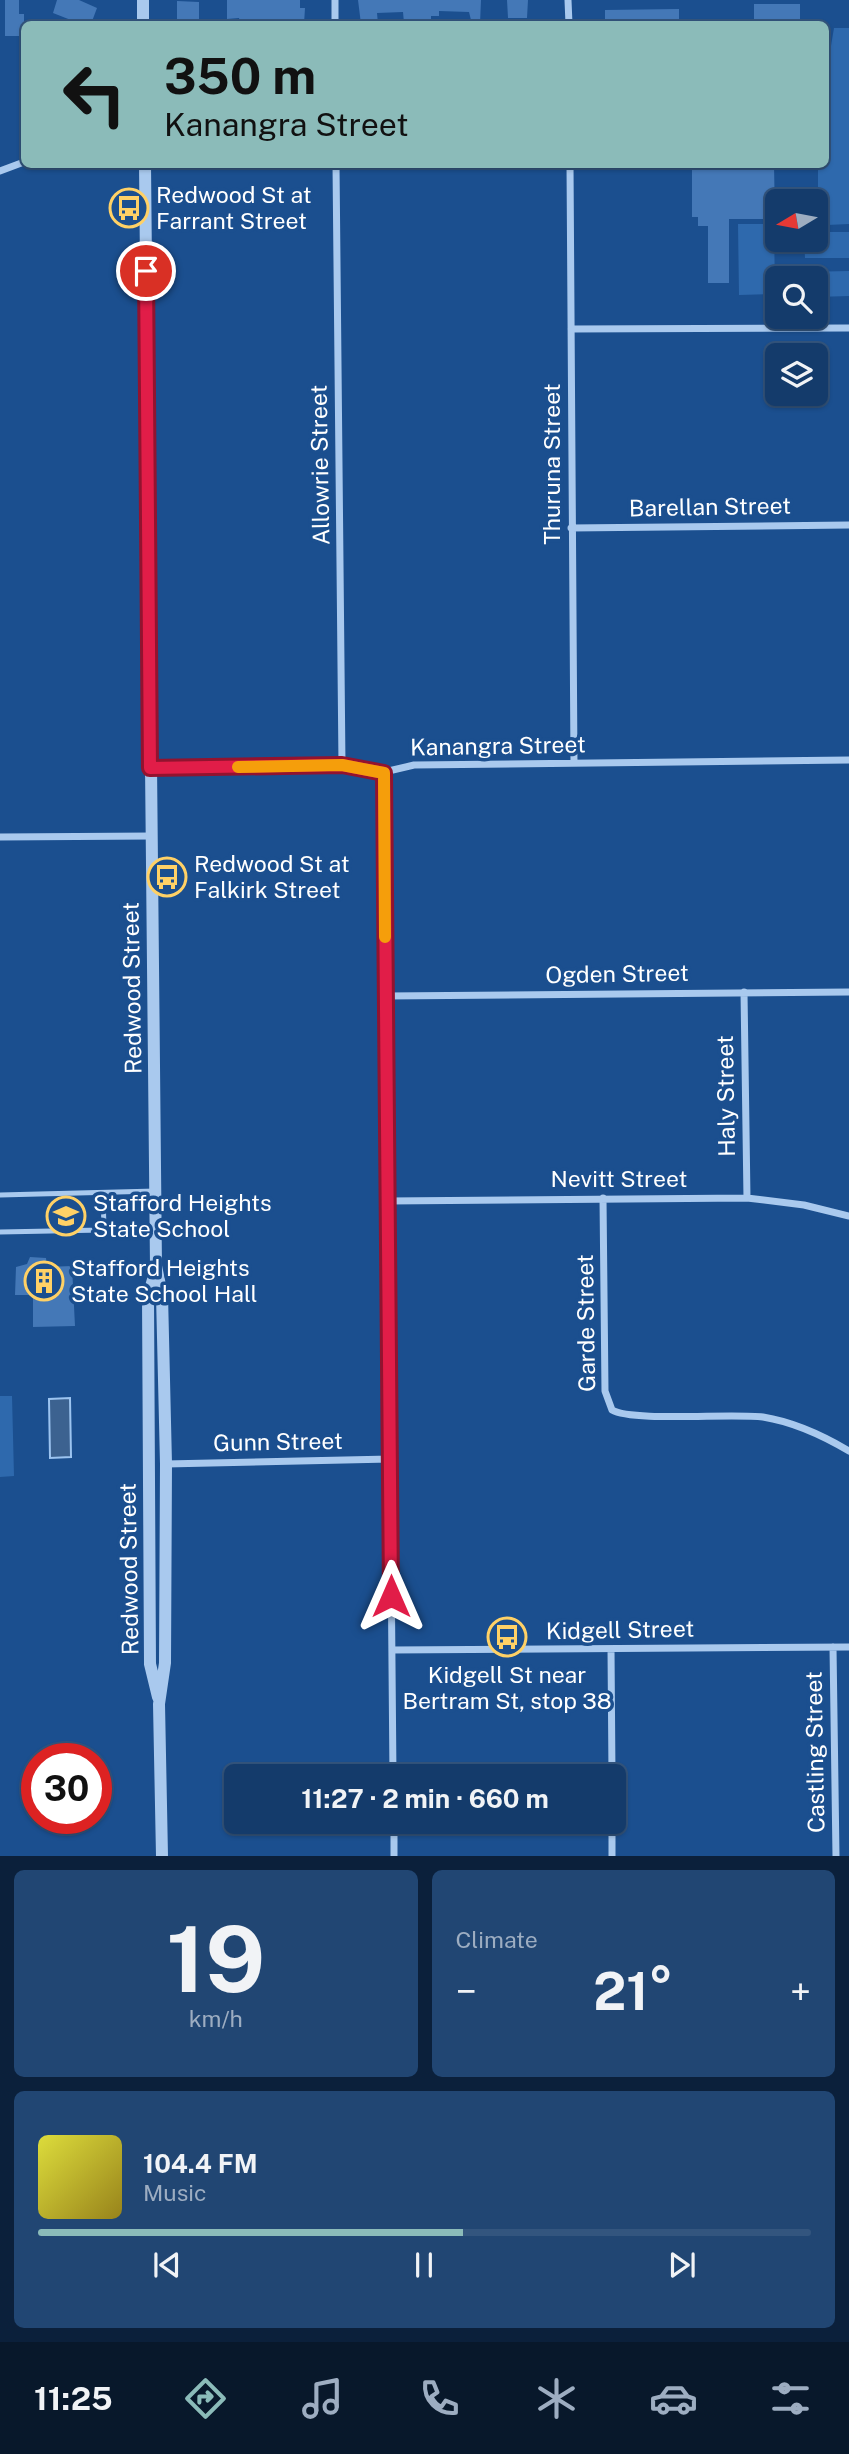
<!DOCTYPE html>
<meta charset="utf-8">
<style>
:root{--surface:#143b6b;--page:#214673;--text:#f1f3f6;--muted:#9dadc1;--line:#33557e;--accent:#8bbbb9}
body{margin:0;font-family:"Public Sans",sans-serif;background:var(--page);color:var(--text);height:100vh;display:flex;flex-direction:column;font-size:26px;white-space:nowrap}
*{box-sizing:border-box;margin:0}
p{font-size:23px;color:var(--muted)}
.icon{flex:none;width:38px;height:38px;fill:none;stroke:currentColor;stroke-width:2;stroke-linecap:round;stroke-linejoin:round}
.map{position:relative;height:1856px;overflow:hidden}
.panel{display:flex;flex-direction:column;gap:14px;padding:14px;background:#0b203b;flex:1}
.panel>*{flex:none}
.banner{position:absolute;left:21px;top:21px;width:808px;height:147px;border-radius:10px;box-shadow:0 2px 5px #0004,0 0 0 2px var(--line);background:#8bbbb9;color:#111;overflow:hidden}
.needle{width:46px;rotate:260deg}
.fabs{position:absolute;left:765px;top:189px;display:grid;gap:14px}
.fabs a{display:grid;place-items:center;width:63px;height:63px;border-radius:10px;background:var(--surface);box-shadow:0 2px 5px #0004,0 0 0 2px var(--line);font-size:35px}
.speed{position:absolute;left:21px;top:1743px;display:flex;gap:14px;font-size:35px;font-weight:700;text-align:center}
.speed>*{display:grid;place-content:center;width:91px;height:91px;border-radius:50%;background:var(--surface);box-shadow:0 2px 5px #0004,0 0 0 2px var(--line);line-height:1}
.speed .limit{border:10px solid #d22;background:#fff;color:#111}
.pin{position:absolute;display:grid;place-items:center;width:60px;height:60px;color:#fff;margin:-30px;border:4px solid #fff;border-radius:50%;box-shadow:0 2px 7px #0007}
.me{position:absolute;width:77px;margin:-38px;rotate:0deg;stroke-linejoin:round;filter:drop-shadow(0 0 5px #0008)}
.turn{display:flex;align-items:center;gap:24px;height:147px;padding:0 28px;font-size:32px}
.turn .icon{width:91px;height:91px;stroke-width:2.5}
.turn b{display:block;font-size:49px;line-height:60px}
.big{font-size:52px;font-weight:700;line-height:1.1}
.panel .widget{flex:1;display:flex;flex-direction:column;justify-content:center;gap:10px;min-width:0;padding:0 24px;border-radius:10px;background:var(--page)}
.panel .dial{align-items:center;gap:0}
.dial b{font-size:91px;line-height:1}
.song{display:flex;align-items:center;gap:21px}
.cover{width:84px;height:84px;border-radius:10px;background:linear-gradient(135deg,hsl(60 70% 55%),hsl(50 70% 35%))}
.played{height:7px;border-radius:4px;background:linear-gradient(90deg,var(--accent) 55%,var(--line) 55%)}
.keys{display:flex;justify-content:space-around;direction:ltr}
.heat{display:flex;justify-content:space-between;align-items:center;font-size:38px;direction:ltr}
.panel .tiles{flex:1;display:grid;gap:14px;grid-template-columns:1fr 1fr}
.widget:last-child{grid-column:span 2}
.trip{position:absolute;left:224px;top:1764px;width:402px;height:70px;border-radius:10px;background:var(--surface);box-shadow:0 2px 5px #0004,0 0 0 2px var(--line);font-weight:700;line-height:70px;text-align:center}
.menu{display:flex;height:112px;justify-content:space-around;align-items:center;background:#08182b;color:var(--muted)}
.menu .icon{width:49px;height:49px}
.menu .on{color:var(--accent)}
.menu b{font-size:32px;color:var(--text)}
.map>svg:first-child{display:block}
.green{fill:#2e69ad}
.water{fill:#3c6290;stroke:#9cc4f0;stroke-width:2}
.building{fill:#4478b7}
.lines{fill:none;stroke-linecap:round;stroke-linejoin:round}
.service{stroke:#a9c9ee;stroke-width:5}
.minor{stroke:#a9c9ee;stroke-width:7}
.tertiary{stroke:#a9c9ee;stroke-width:12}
.route-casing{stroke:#92132f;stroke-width:18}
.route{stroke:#e11d48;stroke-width:12}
.slow{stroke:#f59e0b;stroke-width:12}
.labels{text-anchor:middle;stroke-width:7;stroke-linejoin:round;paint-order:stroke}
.poi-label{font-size:23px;fill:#fff;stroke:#1b4f8f;text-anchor:start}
.street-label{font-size:23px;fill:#fff;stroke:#1b4f8f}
</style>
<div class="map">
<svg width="849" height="1856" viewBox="0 0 849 1856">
<rect width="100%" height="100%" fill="#1b4f8f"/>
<path class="green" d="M 834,28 L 849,28 L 849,224 L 827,225 L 825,194 L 818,187 L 818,165 L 826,164 L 826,75 Z
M 738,224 L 774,224 L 775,294 L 739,295 Z
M 816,232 L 849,232 L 849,258 L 805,258 L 804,240 L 816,240 Z
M 849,271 L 849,296 L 816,297 L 816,278 L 805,278 L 804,272 Z
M 0,1396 L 12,1396 L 14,1476 L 0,1477 Z"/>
<path class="water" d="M 70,1398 L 71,1457 L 50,1458 L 49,1399 Z"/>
<path class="building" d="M 5,0 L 19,0 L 19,14 L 24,14 L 24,36 L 5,36 Z
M 57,0 L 79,0 L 97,8 L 91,24 L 81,24 L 53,13 Z
M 227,0 L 300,0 L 300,8 L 305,8 L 304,24 L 259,21 L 259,23 L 240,24 L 239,18 L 227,19 Z
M 358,0 L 481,0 L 480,24 L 472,24 L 469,12 L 439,11 L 439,16 L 431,16 L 431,22 L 404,23 L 403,12 L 377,13 L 378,24 L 361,24 Z
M 507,0 L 528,0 L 527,18 L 508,18 Z
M 177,1 L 199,2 L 199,24 L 177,24 Z
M 754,4 L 800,4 L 800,24 L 754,24 Z
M 679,9 L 679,24 L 605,24 L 605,10 Z
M 692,164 L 774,164 L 775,219 L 729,219 L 729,283 L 708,283 L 708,226 L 698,226 L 698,217 L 692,217 Z
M 30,1257 L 46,1258 L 47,1267 L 72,1266 L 75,1326 L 33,1327 L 33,1295 L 15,1295 L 16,1267 L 27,1264 Z"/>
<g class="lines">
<path class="service" d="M 103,1193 L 104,1230
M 0,1195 L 156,1191
M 0,1232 L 154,1229"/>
<path class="minor" d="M 335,0 L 335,24
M 568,0 L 569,24
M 336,164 L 342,765
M 570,164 L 574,763
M 0,171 L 24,162
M 571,329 L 849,328
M 571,528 L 849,525
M 151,768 L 342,765 L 380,773 L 414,765 L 849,760
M 384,773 L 393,1776
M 0,837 L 152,836
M 744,992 L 747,1198
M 386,996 L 849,992
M 603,1198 L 605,1391 L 612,1410 C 632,1422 732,1413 763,1417 C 794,1422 822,1435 849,1451
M 388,1201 L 747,1198 L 804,1205 L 849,1216
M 166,1464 L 390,1459
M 833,1647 L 836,1856
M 611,1649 L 612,1776
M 392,1650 L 849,1647
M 394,1822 L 394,1856
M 612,1822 L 612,1856"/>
<path class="tertiary" d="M 143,0 L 143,24
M 145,164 L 156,1266 L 162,1295 L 166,1464 L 165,1663 L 159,1704 L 162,1856
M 156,1269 L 148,1297 L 150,1664 L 158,1697"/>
</g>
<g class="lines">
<defs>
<path id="route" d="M 146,271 L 150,768 L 342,765 L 384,773 L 391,1596"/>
</defs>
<use href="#route" class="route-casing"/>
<use href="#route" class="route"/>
<path class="slow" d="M 238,767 L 342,765 L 384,773 L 385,937"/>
</g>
<defs>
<symbol id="bus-ring" viewBox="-11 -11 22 22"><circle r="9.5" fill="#1b4f8f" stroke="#ffd166" stroke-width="1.5"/><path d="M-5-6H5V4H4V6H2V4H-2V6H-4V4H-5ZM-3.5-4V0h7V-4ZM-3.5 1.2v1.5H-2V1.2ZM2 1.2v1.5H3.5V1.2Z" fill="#ffd166"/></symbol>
<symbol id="school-ring" viewBox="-11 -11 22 22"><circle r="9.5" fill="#1b4f8f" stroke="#ffd166" stroke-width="1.5"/><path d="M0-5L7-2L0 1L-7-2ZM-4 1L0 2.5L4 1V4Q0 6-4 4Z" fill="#ffd166"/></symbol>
<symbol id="building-ring" viewBox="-11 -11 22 22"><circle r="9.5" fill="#1b4f8f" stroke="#ffd166" stroke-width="1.5"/><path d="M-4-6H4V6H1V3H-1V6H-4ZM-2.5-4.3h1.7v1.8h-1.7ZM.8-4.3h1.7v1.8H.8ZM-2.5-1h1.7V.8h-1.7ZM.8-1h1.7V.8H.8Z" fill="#ffd166"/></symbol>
</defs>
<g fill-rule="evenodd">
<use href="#bus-ring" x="107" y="186" width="44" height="44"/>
<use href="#bus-ring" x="145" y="855" width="44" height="44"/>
<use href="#school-ring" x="44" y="1194" width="44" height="44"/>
<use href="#building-ring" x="22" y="1259" width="44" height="44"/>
<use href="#bus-ring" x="485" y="1615" width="44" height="44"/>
</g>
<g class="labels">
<g class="poi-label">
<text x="156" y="203">Redwood St at<tspan x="156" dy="26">Farrant Street</tspan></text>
<text x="194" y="872">Redwood St at<tspan x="194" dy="26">Falkirk Street</tspan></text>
<text x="93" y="1211">Stafford Heights<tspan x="93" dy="26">State School</tspan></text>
<text x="71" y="1276">Stafford Heights<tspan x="71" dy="26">State School Hall</tspan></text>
<text x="507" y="1683" text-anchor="middle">Kidgell St near<tspan x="507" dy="26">Bertram St, stop 38</tspan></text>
</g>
<g class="street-label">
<text transform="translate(552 464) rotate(-90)" y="8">Thuruna Street</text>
<text transform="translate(320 465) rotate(-91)" y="8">Allowrie Street</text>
<text transform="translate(710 507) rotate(-1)" y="8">Barellan Street</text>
<text transform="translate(498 746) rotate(-1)" y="8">Kanangra Street</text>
<text transform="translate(617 974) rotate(-1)" y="8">Ogden Street</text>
<text transform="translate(132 988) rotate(-91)" y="8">Redwood Street</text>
<text transform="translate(726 1096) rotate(-91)" y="8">Haly Street</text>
<text x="619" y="1187">Nevitt Street</text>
<text transform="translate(586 1323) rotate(-91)" y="8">Garde Street</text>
<text transform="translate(278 1442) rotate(-1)" y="8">Gunn Street</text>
<text transform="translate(129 1569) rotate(-91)" y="8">Redwood Street</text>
<text transform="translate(620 1630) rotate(-1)" y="8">Kidgell Street</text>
<text transform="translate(815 1752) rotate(-91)" y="8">Castling Street</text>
</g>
</g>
</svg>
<div class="fabs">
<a><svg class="needle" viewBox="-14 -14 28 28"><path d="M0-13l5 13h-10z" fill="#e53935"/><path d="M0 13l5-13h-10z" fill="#9dadc1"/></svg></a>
<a><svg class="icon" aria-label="search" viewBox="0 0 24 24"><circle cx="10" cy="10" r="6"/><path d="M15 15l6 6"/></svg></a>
<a><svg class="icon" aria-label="layers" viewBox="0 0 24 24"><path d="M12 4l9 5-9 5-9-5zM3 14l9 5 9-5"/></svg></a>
</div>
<div class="speed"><div class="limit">30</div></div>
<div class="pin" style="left:146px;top:271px;background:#d93025"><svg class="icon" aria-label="arrive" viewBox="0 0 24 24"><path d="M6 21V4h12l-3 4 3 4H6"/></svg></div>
<svg class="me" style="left:391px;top:1596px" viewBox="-20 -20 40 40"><path d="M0-17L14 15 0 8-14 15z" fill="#e11d48" stroke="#fff" stroke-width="4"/></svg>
<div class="trip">11:27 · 2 min · 660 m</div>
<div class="banner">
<div class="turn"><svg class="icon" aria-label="left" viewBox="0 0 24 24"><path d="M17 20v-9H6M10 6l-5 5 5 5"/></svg><div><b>350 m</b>Kanangra Street</div></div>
</div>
</div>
<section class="panel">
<div class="tiles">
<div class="widget dial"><b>19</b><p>km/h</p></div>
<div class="widget"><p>Climate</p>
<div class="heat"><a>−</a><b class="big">21°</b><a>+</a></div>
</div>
<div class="widget">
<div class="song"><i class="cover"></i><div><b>104.4 FM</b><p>Music</p></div></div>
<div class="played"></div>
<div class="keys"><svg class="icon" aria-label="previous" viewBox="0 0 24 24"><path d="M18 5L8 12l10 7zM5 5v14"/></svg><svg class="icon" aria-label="pause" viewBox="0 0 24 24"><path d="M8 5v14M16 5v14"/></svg><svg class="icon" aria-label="next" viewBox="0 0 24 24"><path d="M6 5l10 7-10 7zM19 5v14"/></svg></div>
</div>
</div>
</section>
<nav class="menu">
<b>11:25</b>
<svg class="icon on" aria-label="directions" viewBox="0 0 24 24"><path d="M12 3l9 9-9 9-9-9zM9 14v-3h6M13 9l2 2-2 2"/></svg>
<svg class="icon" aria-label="music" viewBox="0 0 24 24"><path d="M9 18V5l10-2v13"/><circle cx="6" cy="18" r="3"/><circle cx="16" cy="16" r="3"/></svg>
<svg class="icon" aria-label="phone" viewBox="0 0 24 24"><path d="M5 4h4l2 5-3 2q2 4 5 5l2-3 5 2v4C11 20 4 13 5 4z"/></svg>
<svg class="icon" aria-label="climate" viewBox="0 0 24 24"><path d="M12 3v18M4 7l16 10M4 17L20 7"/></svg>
<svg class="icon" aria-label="car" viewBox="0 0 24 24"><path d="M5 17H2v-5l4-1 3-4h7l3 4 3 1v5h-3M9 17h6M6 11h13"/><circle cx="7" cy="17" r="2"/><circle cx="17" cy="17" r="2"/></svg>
<svg class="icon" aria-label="filters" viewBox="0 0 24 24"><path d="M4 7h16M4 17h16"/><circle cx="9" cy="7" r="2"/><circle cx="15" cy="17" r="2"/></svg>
</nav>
